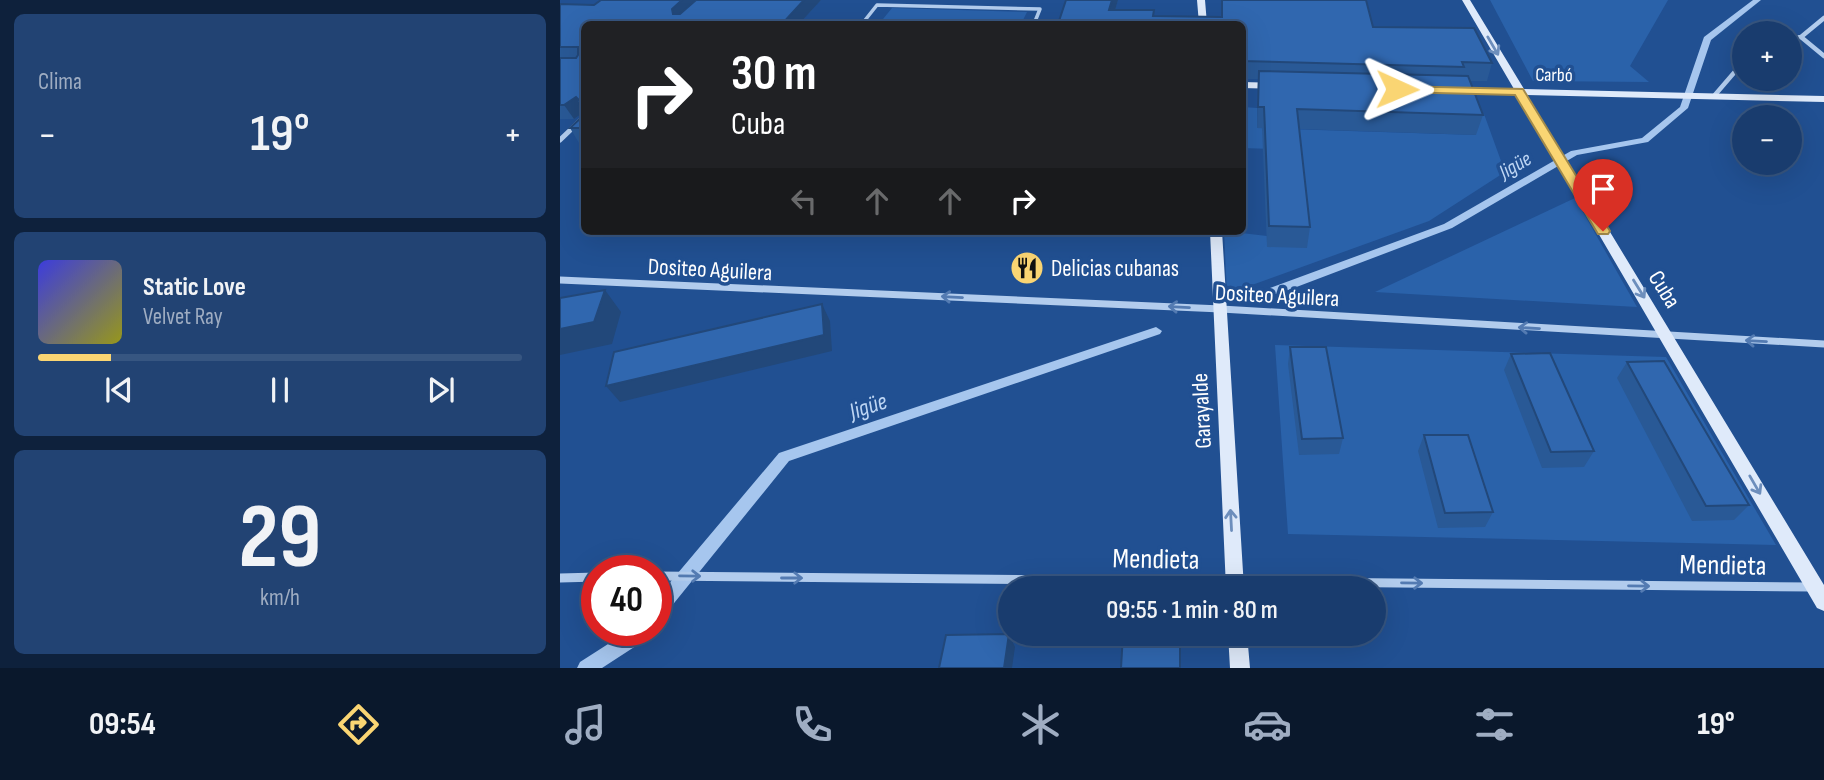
<!DOCTYPE html>
<html lang="es">
<meta charset="utf-8">
<style>
:root{--surface:#193c6e;--page:#224373;--text:#f1f3f6;--muted:#9fadc2;--line:#375681;--accent:#fad573}
body{margin:0;font-family:"Sofia Sans Condensed",sans-serif;background:var(--page);color:var(--text);height:100vh;display:flex;flex-direction:column;font-size:26px;white-space:nowrap}
*{box-sizing:border-box;margin:0}
p{font-size:23px;color:var(--muted)}
.icon{flex:none;width:38px;height:38px;fill:none;stroke:currentColor;stroke-width:2;stroke-linecap:round;stroke-linejoin:round}
.map{position:relative;flex:1;overflow:hidden}
.sheet{display:flex;flex-direction:column;gap:14px;padding:14px;background:#0e213c;width:560px}
.sheet>*{flex:none}
.banner{position:absolute;left:21px;top:21px;width:665px;height:214px;border-radius:10px;box-shadow:0 7px 28px #0002,0 0 0 2px var(--line);background:#202124;color:#fff;overflow:hidden}
.buttons{position:absolute;left:1172px;top:21px;display:grid;gap:14px}
.buttons a{display:grid;place-items:center;width:70px;height:70px;border-radius:50%;background:var(--surface);box-shadow:0 7px 28px #0002,0 0 0 2px var(--line);font-size:35px}
.speed{position:absolute;left:21px;top:555px;display:flex;gap:14px;font-size:35px;font-weight:700;text-align:center}
.speed>*{display:grid;place-content:center;width:91px;height:91px;border-radius:50%;background:var(--surface);box-shadow:0 7px 28px #0002,0 0 0 2px var(--line);line-height:1}
.speed .limit{border:10px solid #d22;background:#fff;color:#111}
.pin{position:absolute;display:grid;place-items:center;width:60px;height:60px;color:#fff;margin:-72px -30px;border-radius:50% 50% 50% 0;rotate:-45deg;box-shadow:0 0 7px #0007}
.pin .icon{rotate:45deg}
.me{position:absolute;width:77px;margin:-38px;rotate:91deg;stroke-linejoin:round;filter:drop-shadow(0 0 5px #0008)}
.turn{display:flex;align-items:center;gap:24px;height:147px;padding:0 35px;font-size:32px}
.turn .icon{width:91px;height:91px;stroke-width:2.5}
.turn b{display:block;font-size:49px;line-height:60px}
.lanes{display:flex;align-items:center;height:66px;padding:0 35px;background:#0003;justify-content:center;gap:35px;direction:ltr}
.lanes .off{opacity:.35}
.big{font-size:52px;font-weight:600;line-height:1.1}
.sheet .tile{flex:1;display:flex;flex-direction:column;justify-content:center;gap:10px;min-width:0;padding:0 24px;border-radius:10px;background:var(--page)}
.sheet .dial{align-items:center;gap:0}
.dial b{font-size:91px;line-height:1}
.song{display:flex;align-items:center;gap:21px}
.cover{width:84px;height:84px;border-radius:10px;background:linear-gradient(135deg,hsl(240 70% 55%),hsl(60 70% 35%))}
.played{height:7px;border-radius:4px;background:linear-gradient(90deg,var(--accent) 15%,var(--line) 15%)}
.keys{display:flex;justify-content:space-around;direction:ltr}
.heat{display:flex;justify-content:space-between;align-items:center;font-size:38px;direction:ltr}
.trip{position:absolute;left:438px;top:576px;width:388px;height:70px;border-radius:35px;background:var(--surface);box-shadow:0 7px 28px #0002,0 0 0 2px var(--line);font-weight:600;line-height:70px;text-align:center}
.tabs{display:flex;height:112px;justify-content:space-around;align-items:center;background:#0a182c;color:var(--muted)}
.tabs .icon{width:49px;height:49px}
.tabs .selected{color:var(--accent)}
.tabs b{font-size:32px;color:var(--text)}
main{display:flex;flex:1;min-height:0}
.map>svg:first-child{display:block}
.green{fill:#2a62aa}
.lines{fill:none;stroke-linecap:round;stroke-linejoin:round}
.stream{fill:#a6c6ee;fill-rule:evenodd}
.lane{stroke:#b2cced;stroke-width:3.5}
.street-far3{stroke:#b2cced;stroke-width:4.5}
.street-far2{stroke:#b2cced;stroke-width:5}
.street-far1{stroke:#b2cced;stroke-width:7}
.street{stroke:#b2cced;stroke-width:9}
.secondary{fill:#dfeafa;fill-rule:evenodd}
.wall{fill:#295996}
.shaded-wall{fill:#22487a}
.building{fill:#3067af;stroke:#22487a;stroke-width:2}
.oneway{stroke:#6d8ebc}
.oneway2{stroke:#547bb2}
.route{fill:#fad573;stroke:#a28a4b;stroke-width:2}
.labels{text-anchor:middle;stroke-width:7;stroke-linejoin:round;paint-order:stroke}
.far-street-label{font-size:19px;fill:#fff;stroke:#215092}
.far-water-label{font-size:21px;font-style:italic;fill:#bed6f4;stroke:#215092}
.poi-label{font-size:23px;fill:#fff;stroke:#215092;text-anchor:start}
.street-label{font-size:23px;fill:#fff;stroke:#215092}
.water-label{font-size:24px;font-style:italic;fill:#bed6f4;stroke:#215092}
.near-street-label{font-size:28px;fill:#fff;stroke:#215092}
</style>
<main>
<section class="sheet">
<div class="tile"><p>Clima</p>
<div class="heat"><a>−</a><b class="big">19°</b><a>+</a></div>
</div>
<div class="tile">
<div class="song"><i class="cover"></i><div><b>Static Love</b><p>Velvet Ray</p></div></div>
<div class="played"></div>
<div class="keys"><svg class="icon" aria-label="previous" viewBox="0 0 24 24"><path d="M18 5L8 12l10 7zM5 5v14"/></svg><svg class="icon" aria-label="pause" viewBox="0 0 24 24"><path d="M8 5v14M16 5v14"/></svg><svg class="icon" aria-label="next" viewBox="0 0 24 24"><path d="M6 5l10 7-10 7zM19 5v14"/></svg></div>
</div>
<div class="tile dial"><b>29</b><p>km/h</p></div>
</section>
<div class="map">
<svg width="1264" height="668" viewBox="0 0 1264 668">
<rect width="100%" height="100%" fill="#215092"/>
<path class="green" d="M 930,0 L 1108,0 L 1070,66 L 1089,82 L 973,81 Z
M 332,8 L 467,12 L 461,24 L 319,24 Z
M 683,107 L 697,108 L 697,128 L 916,135 L 909,115 L 924,114 L 945,172 L 869,221 L 667,294 L 664,231 L 707,236 L 737,150 L 683,148 Z
M 1015,198 L 1077,307 L 815,292 Z
M 715,345 L 1106,357 L 1216,545 L 728,534 Z"/>
<g class="lines">
<path class="stream" d="M 1193,0 L 1201,0 L 1151,40 L 1128,108 L 1088,142 L 1017,155 L 892,228 L 718,294 L 710,294 L 708,291 L 710,288 L 884,224 L 1011,151 L 1082,138 L 1120,107 L 1144,37 Z
M 596,327 L 602,331 L 600,334 L 229,461 L 102,618 L 96,620 L 96,599 L 219,453 Z
M 70,630 L 89,630 L 82,642 L 42,668 L 17,668 L 20,662 Z"/>
<path class="lane" d="M 302,24 L 317,5 L 480,9 L 474,24"/>
<path class="street-far3" d="M 1241,37 L 1264,56
M 1230,39 L 1241,37 L 1264,18
M 1154,96 L 1185,60"/>
<path class="street-far2" d="M 0,140 L 24,117"/>
<path class="street-far1" d="M 0,280 L 661,309 L 1264,344"/>
<path class="street" d="M 96,576 L 1253,587
M 0,578 L 37,577"/>
<path class="secondary" d="M 637,0 L 645,0 L 647,24 L 639,24 Z
M 902,0 L 910,0 L 964,89 L 1264,96 L 1264,102 L 967,95 L 1264,585 L 1264,611 L 1257,608 L 957,94 L 895,93 L 890,90 L 895,87 L 954,89 Z
M 682,82 L 717,83 L 722,86 L 717,89 L 682,88 Z
M 650,231 L 662,231 L 684,588 L 666,588 Z
M 668,634 L 687,634 L 690,668 L 670,668 Z"/>
</g>
<path class="wall" d="M 41,0 L 261,0 L 239,24 L 24,24 L 24,113 L 24,112 L 14,119 L 0,119 L 0,4 L 34,5 Z
M 506,0 L 558,0 L 555,10 L 594,10 L 594,16 L 813,27 L 932,63 L 927,81 L 910,81 L 923,115 L 916,135 L 739,129 L 750,227 L 747,248 L 707,247 L 702,128 L 697,128 L 698,79 L 682,79 L 682,24 L 498,24 Z
M 24,115 L 24,143 L 19,143 L 10,128 Z
M 730,347 L 783,438 L 779,454 L 739,455 L 728,364 Z
M 951,354 L 1034,451 L 1024,467 L 982,468 L 944,370 Z
M 1067,362 L 1189,505 L 1174,520 L 1132,521 L 1057,378 Z
M 864,435 L 933,512 L 925,527 L 878,528 L 858,451 Z"/>
<path class="shaded-wall" d="M 122,0 L 143,0 L 119,22 L 113,14 L 112,9 Z
M 244,0 L 261,0 L 239,24 L 222,24 Z
M 552,0 L 558,0 L 551,24 L 549,10 Z
M 16,97 L 24,112 L 14,119 L 4,105 Z
M 45,290 L 61,312 L 52,344 L 0,355 L 0,329 Z
M 262,304 L 270,321 L 272,351 L 60,402 L 46,386 Z
M 449,634 L 455,647 L 452,668 L 444,668 Z"/>
<path class="building" d="M 41,0 L 122,0 L 112,9 L 113,14 L 120,14 L 136,0 L 244,0 L 222,24 L 24,24 L 24,105 L 19,105 L 20,101 L 16,97 L 4,105 L 0,105 L 0,58 L 16,58 L 18,55 L 18,47 L 0,47 L 0,4 L 34,5 Z
M 506,0 L 552,0 L 549,10 L 594,10 L 593,16 L 662,17 L 662,0 L 806,0 L 813,27 L 914,28 L 932,63 L 902,62 L 904,67 L 682,61 L 682,24 L 498,24 Z
M 699,71 L 908,76 L 923,115 L 737,109 L 750,227 L 709,226 L 704,107 L 698,107 Z
M 24,115 L 24,128 L 10,128 Z
M 45,290 L 34,322 L 0,329 L 0,298 Z
M 262,304 L 264,335 L 46,386 L 54,352 Z
M 730,347 L 766,347 L 783,438 L 742,439 Z
M 990,353 L 1034,451 L 991,452 L 951,354 Z
M 1104,361 L 1189,505 L 1146,506 L 1067,362 Z
M 864,435 L 908,435 L 933,512 L 885,513 Z
M 449,634 L 444,668 L 379,668 L 386,635 Z
M 563,634 L 620,634 L 620,668 L 561,668 Z"/>
<defs><path id="oneway-shaft" d="M-6 0H5M1.5-3L5.5 0L1.5 3" fill="none" stroke-width="1.6" stroke-linecap="round" stroke-linejoin="round" transform="scale(1.75)"/></defs>
<g class="oneway">
<use href="#oneway-shaft" transform="translate(933 46) rotate(60)"/>
<use href="#oneway-shaft" transform="translate(1079 289) rotate(58)"/>
<use href="#oneway-shaft" transform="translate(1195 485) rotate(60)"/>
<use href="#oneway-shaft" transform="translate(671 520) rotate(-93)"/>
</g>
<g class="oneway2">
<use href="#oneway-shaft" transform="translate(392 297) rotate(-177)"/>
<use href="#oneway-shaft" transform="translate(619 307) rotate(-177)"/>
<use href="#oneway-shaft" transform="translate(969 328) rotate(-177)"/>
<use href="#oneway-shaft" transform="translate(1196 341) rotate(-177)"/>
<use href="#oneway-shaft" transform="translate(130 576) rotate(1)"/>
<use href="#oneway-shaft" transform="translate(232 578)"/>
<use href="#oneway-shaft" transform="translate(852 583) rotate(1)"/>
<use href="#oneway-shaft" transform="translate(1079 586) rotate(1)"/>
</g>
<path class="route" d="M 833,86 L 963,89 L 1050,231 L 1048,234 L 1038,234 L 955,95 L 837,92 L 833,91 Z"/>
<defs>
<symbol id="restaurant-disc" viewBox="-11 -11 22 22"><circle r="9.5" fill="#fad573" stroke="#215092"/><path d="M-5-6h1v4h1v-4h1v4h1v-4h1v5L-1.5 .5V6h-2V.5L-5-1ZM5-6V6H3V1.5H1.5Q1.5-4 5-6Z" fill="#111"/></symbol>
</defs>
<g fill-rule="evenodd">
<use href="#restaurant-disc" x="448" y="249" width="38" height="38"/>
</g>
<g class="labels">
<g class="far-street-label">
<text transform="translate(994 74) rotate(1)" y="7">Carbó</text>
</g>
<g class="far-water-label">
<text transform="translate(955 165) rotate(-30)" y="7">Jigüe</text>
</g>
<g class="poi-label">
<text x="491" y="276">Delicias cubanas</text>
</g>
<g class="street-label">
<text transform="translate(150 269) rotate(3)" y="8">Dositeo Aguilera</text>
<text transform="translate(1105 289) rotate(58)" y="8">Cuba</text>
<text transform="translate(717 295) rotate(3)" y="8">Dositeo Aguilera</text>
<text transform="translate(641 411) rotate(-93)" y="8">Garayalde</text>
</g>
<g class="water-label">
<text transform="translate(308 406) rotate(-19)" y="8">Jigüe</text>
</g>
<g class="near-street-label">
<text transform="translate(596 558) rotate(1)" y="10">Mendieta</text>
<text transform="translate(1163 564) rotate(1)" y="10">Mendieta</text>
</g>
</g>
</svg>
<div class="buttons">
<a>+</a>
<a>−</a>
</div>
<div class="speed"><div class="limit">40</div></div>
<div class="pin" style="left:1043px;top:231px;background:#d93025"><svg class="icon" aria-label="arrive" viewBox="0 0 24 24"><path d="M6 21V4h12l-3 4 3 4H6"/></svg></div>
<svg class="me" style="left:837px;top:89px" viewBox="-20 -20 40 40"><path d="M0-17L14 15 0 8-14 15z" fill="#fad573" stroke="#fff" stroke-width="4"/></svg>
<div class="trip">09:55 · 1 min · 80 m</div>
<div class="banner">
<div class="turn"><svg class="icon" aria-label="right" viewBox="0 0 24 24"><path d="M7 20v-9h11M14 6l5 5-5 5"/></svg><div><b>30 m</b>Cuba</div></div>
<div class="lanes"><svg class="icon off" aria-label="left" viewBox="0 0 24 24"><path d="M17 20v-9H6M10 6l-5 5 5 5"/></svg><svg class="icon off" aria-label="ahead" viewBox="0 0 24 24"><path d="M12 20V5M6 11l6-6 6 6"/></svg><svg class="icon off" aria-label="ahead" viewBox="0 0 24 24"><path d="M12 20V5M6 11l6-6 6 6"/></svg><svg class="icon" aria-label="right" viewBox="0 0 24 24"><path d="M7 20v-9h11M14 6l5 5-5 5"/></svg></div>
</div>
</div>
</main>
<nav class="tabs">
<b>09:54</b>
<svg class="icon selected" aria-label="directions" viewBox="0 0 24 24"><path d="M12 3l9 9-9 9-9-9zM9 14v-3h6M13 9l2 2-2 2"/></svg>
<svg class="icon" aria-label="music" viewBox="0 0 24 24"><path d="M9 18V5l10-2v13"/><circle cx="6" cy="18" r="3"/><circle cx="16" cy="16" r="3"/></svg>
<svg class="icon" aria-label="phone" viewBox="0 0 24 24"><path d="M5 4h4l2 5-3 2q2 4 5 5l2-3 5 2v4C11 20 4 13 5 4z"/></svg>
<svg class="icon" aria-label="climate" viewBox="0 0 24 24"><path d="M12 3v18M4 7l16 10M4 17L20 7"/></svg>
<svg class="icon" aria-label="car" viewBox="0 0 24 24"><path d="M5 17H2v-5l4-1 3-4h7l3 4 3 1v5h-3M9 17h6M6 11h13"/><circle cx="7" cy="17" r="2"/><circle cx="17" cy="17" r="2"/></svg>
<svg class="icon" aria-label="filters" viewBox="0 0 24 24"><path d="M4 7h16M4 17h16"/><circle cx="9" cy="7" r="2"/><circle cx="15" cy="17" r="2"/></svg>
<b>19°</b>
</nav>
